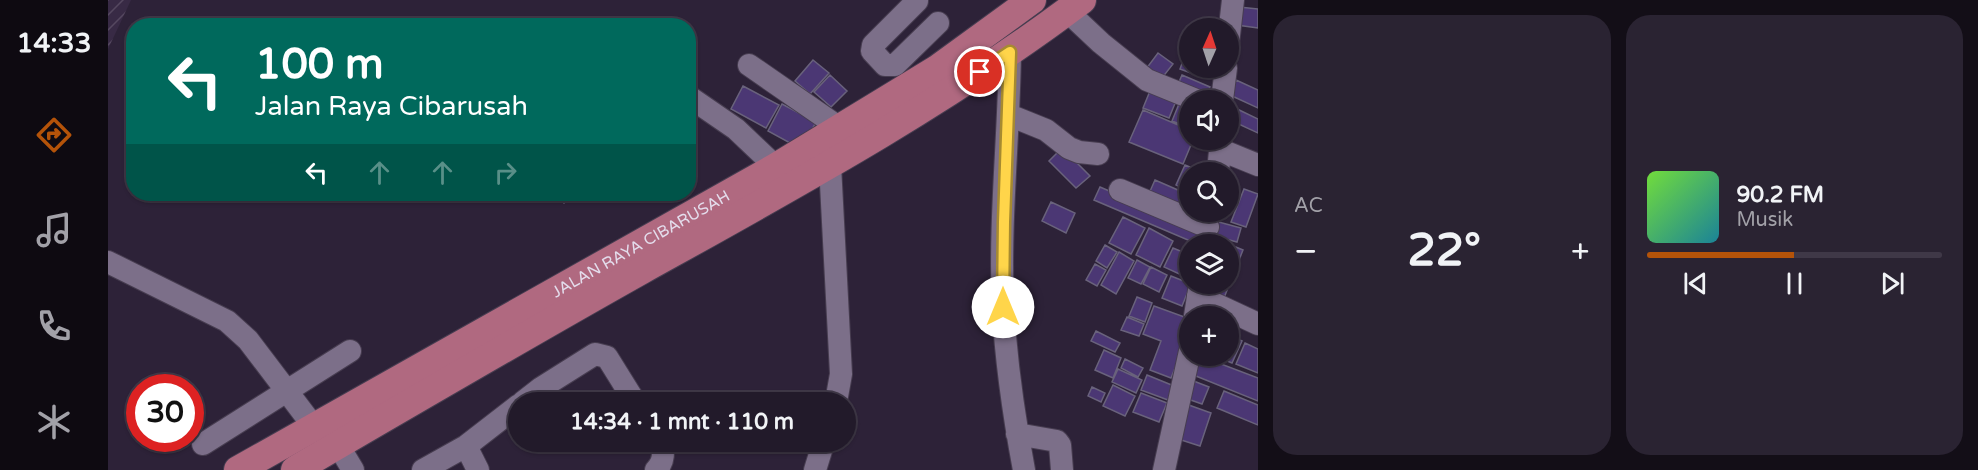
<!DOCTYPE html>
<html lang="id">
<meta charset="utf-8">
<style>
:root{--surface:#221a2a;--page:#2a2332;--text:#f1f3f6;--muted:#a2a1a8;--line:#3f3847;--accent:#b45309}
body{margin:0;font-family:"Varela Round",sans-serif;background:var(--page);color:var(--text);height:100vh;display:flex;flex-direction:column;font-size:22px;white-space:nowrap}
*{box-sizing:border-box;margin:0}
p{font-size:20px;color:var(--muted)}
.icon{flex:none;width:33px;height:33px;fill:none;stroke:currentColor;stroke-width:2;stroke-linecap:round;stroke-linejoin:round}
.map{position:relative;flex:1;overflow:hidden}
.details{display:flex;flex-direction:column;gap:15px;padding:15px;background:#130e17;width:720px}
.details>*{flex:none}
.banner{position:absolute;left:18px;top:18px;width:570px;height:183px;border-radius:24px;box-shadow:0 2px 4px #0004,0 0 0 2px var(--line);background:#00695c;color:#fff;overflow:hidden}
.needle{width:39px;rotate:3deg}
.fabs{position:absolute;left:1071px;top:18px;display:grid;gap:12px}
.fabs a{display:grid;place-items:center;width:60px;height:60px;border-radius:50%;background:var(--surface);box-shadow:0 2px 4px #0004,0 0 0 2px var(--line);font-size:30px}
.speed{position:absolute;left:18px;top:374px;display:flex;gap:12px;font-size:30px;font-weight:700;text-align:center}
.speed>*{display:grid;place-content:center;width:78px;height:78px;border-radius:50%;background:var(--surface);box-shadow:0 2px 4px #0004,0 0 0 2px var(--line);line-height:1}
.speed .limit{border:9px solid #d22;background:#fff;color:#111}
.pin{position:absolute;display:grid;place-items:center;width:51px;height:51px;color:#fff;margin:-26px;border:3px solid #fff;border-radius:50%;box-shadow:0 2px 6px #0007}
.me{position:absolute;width:66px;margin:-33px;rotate:0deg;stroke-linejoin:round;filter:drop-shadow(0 0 4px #0008)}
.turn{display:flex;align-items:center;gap:21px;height:126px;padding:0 30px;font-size:27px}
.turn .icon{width:78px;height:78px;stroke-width:2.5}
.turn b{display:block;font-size:42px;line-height:51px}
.lanes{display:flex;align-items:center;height:57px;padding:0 30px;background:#0003;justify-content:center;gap:30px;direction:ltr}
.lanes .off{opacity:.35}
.big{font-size:45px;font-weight:700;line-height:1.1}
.details .widget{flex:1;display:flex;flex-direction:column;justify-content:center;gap:9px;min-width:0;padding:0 21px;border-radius:24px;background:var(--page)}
.song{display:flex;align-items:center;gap:18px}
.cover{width:72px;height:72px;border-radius:9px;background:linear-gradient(135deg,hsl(100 70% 55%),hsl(190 70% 35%))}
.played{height:6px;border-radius:3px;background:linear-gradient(90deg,var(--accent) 50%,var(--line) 50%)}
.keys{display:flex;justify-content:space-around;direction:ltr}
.heat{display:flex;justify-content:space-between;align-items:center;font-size:33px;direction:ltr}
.details .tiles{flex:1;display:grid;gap:15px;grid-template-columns:repeat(2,1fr)}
.trip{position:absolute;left:400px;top:392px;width:348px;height:60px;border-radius:30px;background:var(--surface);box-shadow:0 2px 4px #0004,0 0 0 2px var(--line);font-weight:700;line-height:60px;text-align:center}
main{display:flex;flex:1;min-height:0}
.tab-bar{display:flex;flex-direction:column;width:108px;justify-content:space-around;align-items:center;background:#0e0a11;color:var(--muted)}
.tab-bar .icon{width:42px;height:42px}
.tab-bar .current{color:var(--accent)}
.tab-bar b{font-size:27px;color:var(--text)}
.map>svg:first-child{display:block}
.industrial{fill:url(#industrial-furrows)}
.building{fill:#4b3774;stroke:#69627c;stroke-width:1.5}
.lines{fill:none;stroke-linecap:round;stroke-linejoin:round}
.minor-casing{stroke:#473d50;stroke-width:24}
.major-casing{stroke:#473d50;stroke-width:30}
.minor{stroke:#7c6f89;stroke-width:22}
.major{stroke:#b06980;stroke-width:28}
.route-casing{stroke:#a68a30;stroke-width:15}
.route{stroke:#ffd54a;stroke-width:10}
.labels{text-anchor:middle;stroke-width:6;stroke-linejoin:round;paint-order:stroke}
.street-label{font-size:16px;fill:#e4ddec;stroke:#2d2238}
</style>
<main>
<nav class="tab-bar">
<b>14:33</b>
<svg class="icon current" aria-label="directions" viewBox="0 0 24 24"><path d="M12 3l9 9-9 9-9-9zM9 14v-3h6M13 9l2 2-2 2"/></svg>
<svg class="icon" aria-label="music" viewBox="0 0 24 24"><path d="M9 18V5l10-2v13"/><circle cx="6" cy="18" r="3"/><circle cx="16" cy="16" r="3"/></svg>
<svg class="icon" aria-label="phone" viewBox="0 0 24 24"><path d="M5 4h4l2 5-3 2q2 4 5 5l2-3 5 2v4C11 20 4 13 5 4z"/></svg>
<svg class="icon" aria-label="climate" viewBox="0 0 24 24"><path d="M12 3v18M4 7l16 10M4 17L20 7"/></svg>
</nav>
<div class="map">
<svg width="1150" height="470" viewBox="0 0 1150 470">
<defs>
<pattern id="industrial-furrows" width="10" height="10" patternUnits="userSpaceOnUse" patternTransform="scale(1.5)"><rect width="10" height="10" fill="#382a45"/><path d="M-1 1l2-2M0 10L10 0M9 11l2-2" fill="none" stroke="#554860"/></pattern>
</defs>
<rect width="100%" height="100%" fill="#2d2238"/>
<path class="industrial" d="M 0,0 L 23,0 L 0,49 Z"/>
<path class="building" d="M 1131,7 L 1150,9 L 1150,28 L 1129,25 Z
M 1079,50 L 1082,51 L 1082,68 L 1101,68 L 1097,78 L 1072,69 Z
M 1050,53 L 1065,64 L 1050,83 L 1035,73 Z
M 705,60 L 721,73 L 702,94 L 687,81 Z
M 722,75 L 739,91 L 723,107 L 706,92 Z
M 1074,75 L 1102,87 L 1096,100 L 1068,89 Z
M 1128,80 L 1150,90 L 1150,108 L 1122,95 Z
M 635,86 L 671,105 L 658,128 L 623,109 Z
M 1042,91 L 1068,101 L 1061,118 L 1035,108 Z
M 1073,99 L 1082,103 L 1082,128 L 1064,121 Z
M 674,104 L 708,122 L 693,149 L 660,131 Z
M 1125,107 L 1150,119 L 1150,133 L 1120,119 Z
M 1035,110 L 1082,130 L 1082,140 L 1085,140 L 1075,164 L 1021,142 Z
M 954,148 L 982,176 L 968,188 L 941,161 Z
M 1077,165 L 1094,172 L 1082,172 L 1082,192 L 1068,185 Z
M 1047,180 L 1079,194 L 1071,212 L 1039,198 Z
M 992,187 L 1092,230 L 1087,243 L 986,200 Z
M 1136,189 L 1150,194 L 1138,227 L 1123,222 Z
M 444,194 L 464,194 L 456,203 Z
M 943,202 L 967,213 L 958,233 L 934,221 Z
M 1015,217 L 1037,228 L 1023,254 L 1001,243 Z
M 1107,221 L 1133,228 L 1129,242 L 1103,235 Z
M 1041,228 L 1065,241 L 1052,267 L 1028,255 Z
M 1113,241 L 1135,250 L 1125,275 L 1120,273 L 1120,244 L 1111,244 Z
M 997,245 L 1009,252 L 999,268 L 988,261 Z
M 1065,248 L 1082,255 L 1082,270 L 1078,277 L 1056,267 Z
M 1011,252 L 1026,261 L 1008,294 L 993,285 Z
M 1029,260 L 1042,267 L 1033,284 L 1020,278 Z
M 987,264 L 998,270 L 989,286 L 978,280 Z
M 1043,267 L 1059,275 L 1051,292 L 1035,284 Z
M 1063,276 L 1083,284 L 1074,306 L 1054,298 Z
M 1120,279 L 1123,280 L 1116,298 L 1093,288 L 1095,284 L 1120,284 Z
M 1029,297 L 1044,303 L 1037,322 L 1021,316 Z
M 1046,306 L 1082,319 L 1082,331 L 1063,378 L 1042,370 L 1053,341 L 1035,334 Z
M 1019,317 L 1036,324 L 1031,336 L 1013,330 Z
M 988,331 L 1012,343 L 1007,352 L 983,341 Z
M 1120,335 L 1134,341 L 1124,363 L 1107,356 L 1120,356 Z
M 1137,343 L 1150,349 L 1150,373 L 1128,364 Z
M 996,350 L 1013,358 L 1005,378 L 987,370 Z
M 1092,356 L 1150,378 L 1150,401 L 1083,374 Z
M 1017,359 L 1035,368 L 1030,377 L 1013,368 Z
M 1010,369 L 1034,380 L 1028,393 L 1004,382 Z
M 1039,375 L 1066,386 L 1060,400 L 1033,390 Z
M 1083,380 L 1101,387 L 1094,404 L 1077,398 Z
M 1005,385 L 1027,396 L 1017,416 L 995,406 Z
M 984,387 L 997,393 L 993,402 L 980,396 Z
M 1116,391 L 1150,405 L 1150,425 L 1109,408 Z
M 1033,393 L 1059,403 L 1051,422 L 1025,412 Z
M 1078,404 L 1103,413 L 1092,446 L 1067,438 Z"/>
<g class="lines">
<defs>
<path id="minor" d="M 809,1 L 765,45 L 764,51 L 777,65 L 787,65 L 830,23
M 959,11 L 993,43 L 1039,80 L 1088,100
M 1120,44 L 1125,0
M 902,52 C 901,137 891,222 895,307 C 898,362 906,417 916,470
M 641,65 L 732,128
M 580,96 L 628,129 L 668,167
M 1114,100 L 1118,68
M 901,115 L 938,130 L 961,148 L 971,152 L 990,154
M 1113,150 L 1150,165
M 722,165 L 733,374 L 728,402
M 1110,172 L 1113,140
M 1012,190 L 1100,227
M 0,262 L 119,321 L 140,340 L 206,427
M 1090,296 L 1150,324
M 1087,316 L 1092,284
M 415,402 L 433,388 L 487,354 L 499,357 L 527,402
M 909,434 L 949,441 L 952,445 L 954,470
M 95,444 L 242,351
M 230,445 L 245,470
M 358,446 L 370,470
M 315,470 L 358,446 L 411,405
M 548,470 C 556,462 557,451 551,441
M 707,470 L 716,441
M 1056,470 L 1082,351"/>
<g id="major">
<path id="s1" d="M 130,470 L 668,167 L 829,69 L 924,0"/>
<path d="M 187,470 C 302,403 418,335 534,270 C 685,186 836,104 974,0"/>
</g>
</defs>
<use href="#minor" class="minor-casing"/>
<use href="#major" class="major-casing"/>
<use href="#minor" class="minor"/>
<use href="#major" class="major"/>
</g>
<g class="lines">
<defs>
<path id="route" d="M 872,72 L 902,52 L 896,222 L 895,307"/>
</defs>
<use href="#route" class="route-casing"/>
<use href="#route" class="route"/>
</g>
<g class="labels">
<g class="street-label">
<text dy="6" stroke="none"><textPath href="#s1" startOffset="462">JALAN RAYA CIBARUSAH</textPath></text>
</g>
</g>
</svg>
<div class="fabs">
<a><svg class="needle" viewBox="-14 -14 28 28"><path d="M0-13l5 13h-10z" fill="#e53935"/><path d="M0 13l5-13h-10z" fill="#a2a1a8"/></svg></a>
<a><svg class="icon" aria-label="sound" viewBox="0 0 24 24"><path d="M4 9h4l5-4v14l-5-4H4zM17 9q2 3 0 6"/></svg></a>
<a><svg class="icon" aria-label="search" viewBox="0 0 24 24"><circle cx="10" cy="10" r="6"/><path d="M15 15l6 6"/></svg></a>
<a><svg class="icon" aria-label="layers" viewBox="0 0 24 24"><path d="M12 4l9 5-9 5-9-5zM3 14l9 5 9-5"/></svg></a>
<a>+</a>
</div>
<div class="speed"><div class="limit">30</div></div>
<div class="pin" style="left:872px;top:72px;background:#d93025"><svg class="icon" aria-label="arrive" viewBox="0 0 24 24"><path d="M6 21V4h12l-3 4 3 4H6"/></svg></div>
<svg class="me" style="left:895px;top:307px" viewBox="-20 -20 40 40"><circle r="19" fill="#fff"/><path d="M0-13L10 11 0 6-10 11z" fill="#ffd54a"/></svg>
<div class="trip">14:34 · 1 mnt · 110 m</div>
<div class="banner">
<div class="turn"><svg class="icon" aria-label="left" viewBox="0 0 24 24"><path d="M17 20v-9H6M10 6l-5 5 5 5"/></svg><div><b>100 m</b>Jalan Raya Cibarusah</div></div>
<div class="lanes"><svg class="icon" aria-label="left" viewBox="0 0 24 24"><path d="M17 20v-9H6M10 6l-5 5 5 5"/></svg><svg class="icon off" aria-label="ahead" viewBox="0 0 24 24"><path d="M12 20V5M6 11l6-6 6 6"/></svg><svg class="icon off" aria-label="ahead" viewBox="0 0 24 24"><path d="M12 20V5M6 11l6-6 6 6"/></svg><svg class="icon off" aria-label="right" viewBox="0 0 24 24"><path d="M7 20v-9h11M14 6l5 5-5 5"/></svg></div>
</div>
</div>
<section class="details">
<div class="tiles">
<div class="widget"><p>AC</p>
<div class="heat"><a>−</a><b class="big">22°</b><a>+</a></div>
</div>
<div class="widget">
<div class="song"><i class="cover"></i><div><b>90.2 FM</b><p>Musik</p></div></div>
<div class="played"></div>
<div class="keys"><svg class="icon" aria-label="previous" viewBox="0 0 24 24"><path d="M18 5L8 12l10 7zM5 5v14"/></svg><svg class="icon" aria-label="pause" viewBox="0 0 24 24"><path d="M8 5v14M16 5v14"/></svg><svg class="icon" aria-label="next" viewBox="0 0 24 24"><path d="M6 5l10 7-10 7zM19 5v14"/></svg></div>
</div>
</div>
</section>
</main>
